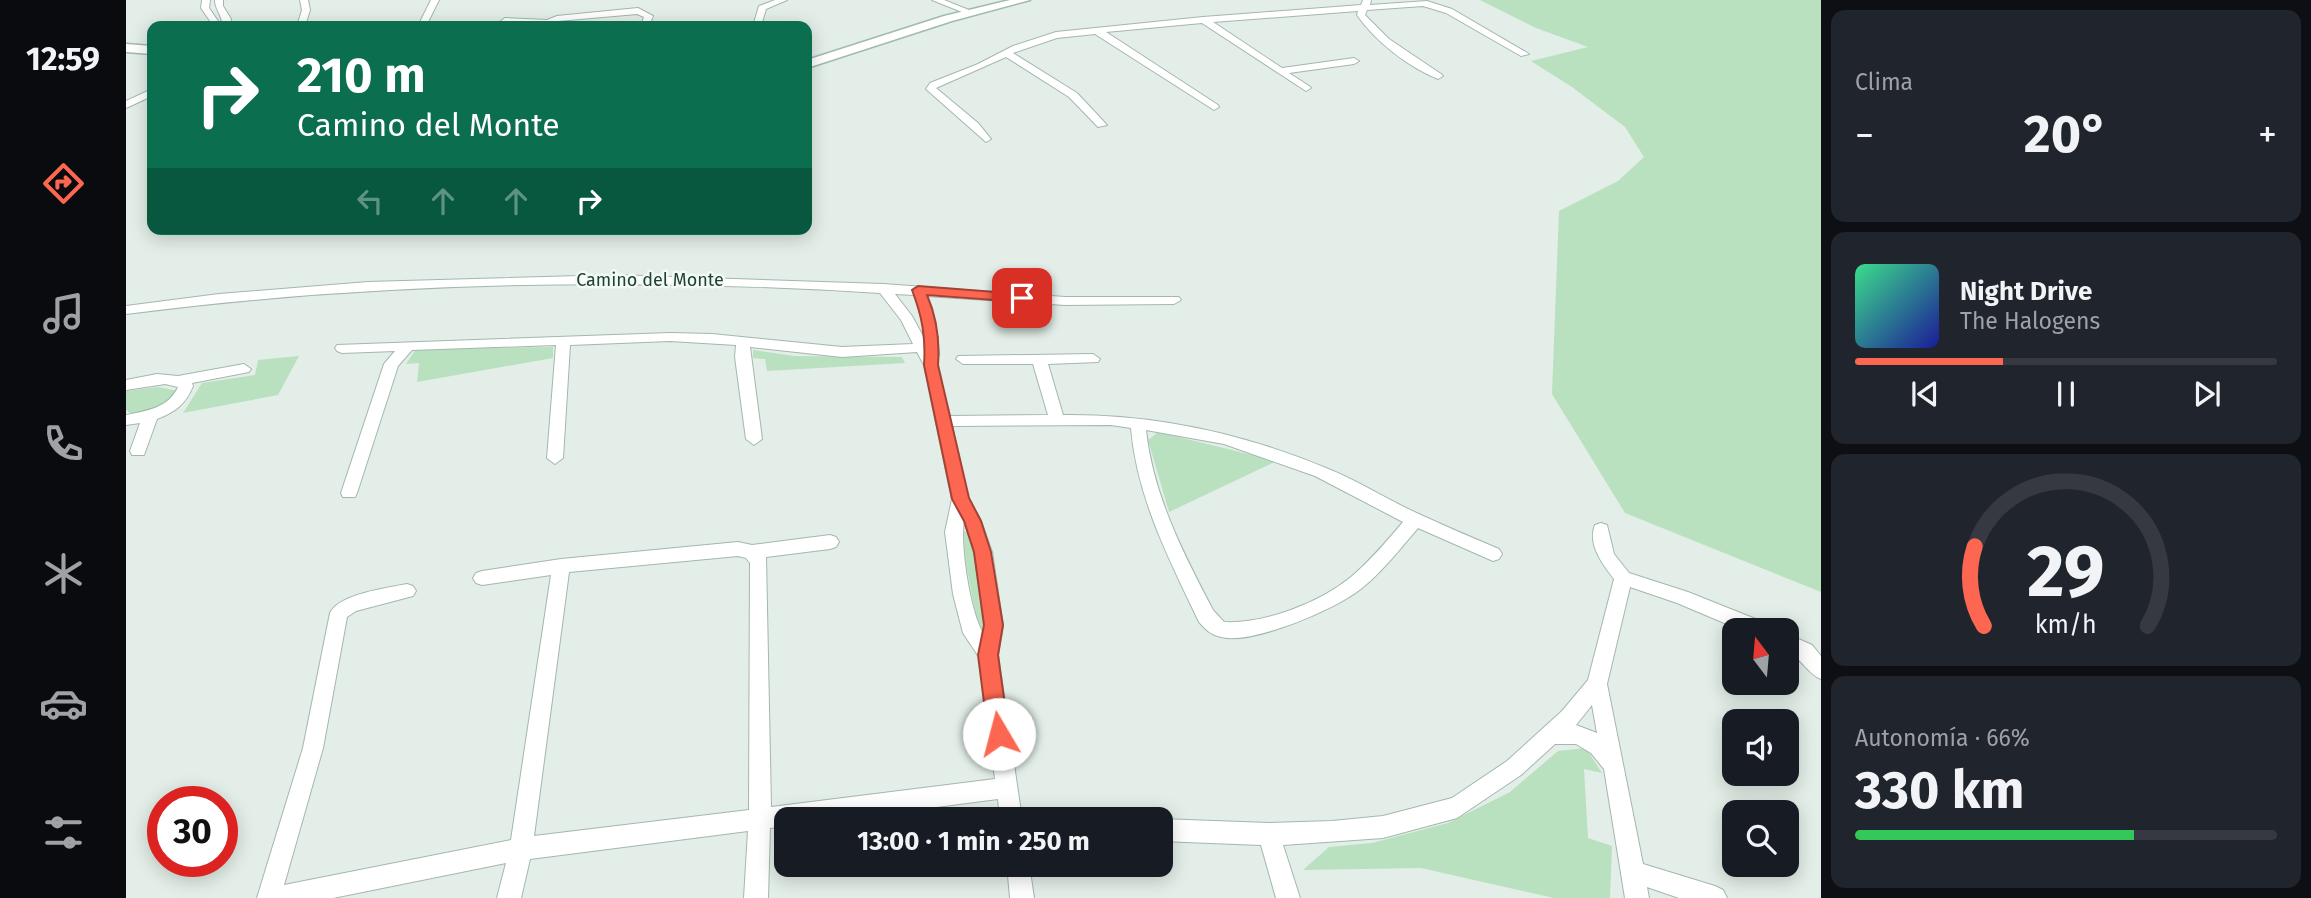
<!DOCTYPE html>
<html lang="es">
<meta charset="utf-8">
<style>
:root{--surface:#171b24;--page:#20242c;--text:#f1f3f6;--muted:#9ea1a6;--line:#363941;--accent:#fd6751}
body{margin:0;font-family:"Fira Sans",sans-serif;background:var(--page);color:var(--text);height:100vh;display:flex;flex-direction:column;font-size:26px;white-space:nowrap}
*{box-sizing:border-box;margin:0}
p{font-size:23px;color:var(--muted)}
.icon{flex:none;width:38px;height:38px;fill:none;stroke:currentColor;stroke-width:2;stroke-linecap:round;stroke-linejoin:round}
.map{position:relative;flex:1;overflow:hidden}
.details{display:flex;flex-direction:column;gap:10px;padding:10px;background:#0d0f14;width:490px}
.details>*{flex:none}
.guide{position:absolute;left:21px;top:21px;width:665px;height:214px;border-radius:14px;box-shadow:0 4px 18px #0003;background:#0b6e4f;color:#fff;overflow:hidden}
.needle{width:46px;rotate:344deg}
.buttons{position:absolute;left:1596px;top:618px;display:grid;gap:14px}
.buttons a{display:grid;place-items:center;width:77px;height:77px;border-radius:14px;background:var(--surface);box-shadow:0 4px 18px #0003;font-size:35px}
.speed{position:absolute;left:21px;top:786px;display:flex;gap:14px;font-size:35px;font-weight:700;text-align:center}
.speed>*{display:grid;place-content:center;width:91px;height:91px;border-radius:50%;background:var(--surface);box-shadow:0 4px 18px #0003;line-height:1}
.speed .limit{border:10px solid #d22;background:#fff;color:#111}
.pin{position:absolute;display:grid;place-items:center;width:60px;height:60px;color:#fff;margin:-30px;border-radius:14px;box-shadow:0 4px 10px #0006}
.me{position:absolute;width:77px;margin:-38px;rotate:352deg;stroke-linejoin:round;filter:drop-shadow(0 0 5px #0008)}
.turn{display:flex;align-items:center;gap:24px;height:147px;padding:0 35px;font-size:32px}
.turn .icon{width:91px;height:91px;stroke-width:2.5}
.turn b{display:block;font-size:49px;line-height:60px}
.lanes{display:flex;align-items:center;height:66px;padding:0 35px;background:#0003;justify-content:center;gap:35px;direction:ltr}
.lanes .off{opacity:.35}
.big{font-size:52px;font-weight:700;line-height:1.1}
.details .widget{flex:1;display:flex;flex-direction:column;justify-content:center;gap:10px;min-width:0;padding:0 24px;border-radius:14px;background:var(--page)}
.details .dial{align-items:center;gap:0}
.dial svg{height:182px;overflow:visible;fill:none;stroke:var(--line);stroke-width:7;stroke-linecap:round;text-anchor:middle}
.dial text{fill:var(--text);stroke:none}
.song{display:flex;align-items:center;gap:21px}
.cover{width:84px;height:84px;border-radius:10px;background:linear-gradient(135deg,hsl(150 70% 55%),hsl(240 70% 35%))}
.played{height:7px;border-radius:4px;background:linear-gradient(90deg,var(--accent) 35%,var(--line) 35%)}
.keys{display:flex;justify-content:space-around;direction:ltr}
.heat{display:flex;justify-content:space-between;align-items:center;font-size:38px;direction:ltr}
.charge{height:10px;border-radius:5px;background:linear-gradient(90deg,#34c759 66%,var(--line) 0)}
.trip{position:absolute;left:648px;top:807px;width:399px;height:70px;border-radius:14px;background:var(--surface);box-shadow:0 4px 18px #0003;font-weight:700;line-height:70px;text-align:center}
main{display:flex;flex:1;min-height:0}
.tabs{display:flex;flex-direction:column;width:126px;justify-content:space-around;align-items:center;background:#090b0e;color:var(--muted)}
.tabs .icon{width:49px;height:49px}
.tabs .on{color:var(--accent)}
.tabs b{font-size:32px;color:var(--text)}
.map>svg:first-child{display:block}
.green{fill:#b9e1bf}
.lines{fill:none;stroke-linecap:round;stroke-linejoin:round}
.street-casing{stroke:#a4b7ae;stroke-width:2}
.secondary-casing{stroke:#a0baae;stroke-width:3}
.street{fill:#fff;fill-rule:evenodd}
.secondary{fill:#fff;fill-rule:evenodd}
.route{fill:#fd6751;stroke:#a44335;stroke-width:2}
.labels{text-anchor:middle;stroke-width:5;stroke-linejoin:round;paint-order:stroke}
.street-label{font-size:18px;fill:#204134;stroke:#f3faf6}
</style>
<main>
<nav class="tabs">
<b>12:59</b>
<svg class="icon on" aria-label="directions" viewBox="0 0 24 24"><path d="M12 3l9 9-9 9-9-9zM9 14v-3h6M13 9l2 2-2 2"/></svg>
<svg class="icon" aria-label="music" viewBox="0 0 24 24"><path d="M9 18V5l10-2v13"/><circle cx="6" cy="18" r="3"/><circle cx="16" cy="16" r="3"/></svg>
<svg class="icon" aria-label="phone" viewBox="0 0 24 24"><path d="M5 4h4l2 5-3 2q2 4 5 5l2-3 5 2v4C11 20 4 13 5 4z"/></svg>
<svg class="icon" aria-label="climate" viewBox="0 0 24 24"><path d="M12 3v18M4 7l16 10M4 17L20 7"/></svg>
<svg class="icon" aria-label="car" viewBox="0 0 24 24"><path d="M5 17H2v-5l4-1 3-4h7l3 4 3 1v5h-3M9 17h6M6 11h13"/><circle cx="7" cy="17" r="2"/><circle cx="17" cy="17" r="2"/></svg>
<svg class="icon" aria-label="filters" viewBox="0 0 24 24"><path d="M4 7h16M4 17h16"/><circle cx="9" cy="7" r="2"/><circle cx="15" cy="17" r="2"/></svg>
</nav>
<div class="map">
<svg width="1695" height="898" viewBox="0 0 1695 898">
<rect width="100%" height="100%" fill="#e2eee7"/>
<path class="green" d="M 1354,0 L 1695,0 L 1695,592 L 1499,513 L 1426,394 L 1433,211 L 1492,181 L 1518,157 L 1499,127 L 1446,87 L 1405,61 L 1462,47 L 1410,28 Z
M 427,347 L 427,358 L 291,382 L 293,363 L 280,364 L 290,349 Z
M 627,350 L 668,356 L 776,357 L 779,363 L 641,371 L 639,359 L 627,358 Z
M 173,356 L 152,395 L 57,413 L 76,383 L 129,375 L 132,360 Z
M 32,387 L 52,391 C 41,406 23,411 5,414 L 0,410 L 0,391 Z
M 1032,432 L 1151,461 L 1043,512 L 1022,440 Z
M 843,531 L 862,627 L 852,628 L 834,532 Z
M 1460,748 L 1476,773 L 1458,769 L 1462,838 L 1486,846 L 1484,898 L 1428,898 L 1295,868 L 1177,870 L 1203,847 L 1246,843 L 1322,823 L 1384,792 L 1432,751 Z"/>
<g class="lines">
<defs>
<path id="street" d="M 76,0 L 84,0 L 83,8 L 92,21 L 91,26 L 83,26 L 84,21 L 75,8 Z
M 89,0 L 97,0 L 97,6 L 105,19 L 104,26 L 96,26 C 97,16 89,10 89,0 Z
M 174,0 L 182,0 L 184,10 L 179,26 L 171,26 L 176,10 Z
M 305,0 L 313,0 L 300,26 L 292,26 Z
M 649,0 L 661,0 L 640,9 L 635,26 L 627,26 L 633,6 Z
M 806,0 L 818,0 L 848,12 L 841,14 Z
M 1237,0 L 1245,0 L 1244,5 L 1301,1 L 1326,9 L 1403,54 L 1395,56 L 1320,13 L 1297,6 L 1241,10 L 1239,15 L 1263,39 L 1315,74 L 1317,76 L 1312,79 C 1282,67 1249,41 1231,15 L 1232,11 L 1087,22 L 1156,68 L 1228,58 L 1233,61 L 1228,64 L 1163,73 L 1183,86 L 1185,88 L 1180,91 L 1076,23 L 980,32 L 1092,105 L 1093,107 L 1088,110 L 969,34 L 931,38 L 887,53 L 951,93 L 981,125 L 972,127 L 943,97 L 880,57 L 810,88 L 852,123 L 865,139 L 860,142 L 800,89 L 804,83 L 852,64 L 887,46 L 930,32 L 1077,17 L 1235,5 Z
M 512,8 L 527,16 L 523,26 L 515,26 L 518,17 L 511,14 L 432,21 L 420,26 L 379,24 L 375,21 L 379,18 L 421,20 L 431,16 Z
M 26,89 L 26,96 L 0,108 L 0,101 Z
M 490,275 L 757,284 L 939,297 L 1053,297 L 1055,300 L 1048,304 L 939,305 L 801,296 C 809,316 812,335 813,355 L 809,359 L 824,416 L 922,415 L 907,364 L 837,364 L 830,359 L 832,356 L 967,354 L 974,359 L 972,362 L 922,364 L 937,415 C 1028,414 1116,433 1200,468 C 1233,481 1263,501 1295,515 C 1321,527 1347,538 1373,549 L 1376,554 L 1373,559 L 1367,561 L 1292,528 C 1274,549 1257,571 1236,588 C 1211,609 1126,645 1095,637 C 1085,635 1079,629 1073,622 C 1043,559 1011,498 1005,428 L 985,425 L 826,426 L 842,498 L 855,521 L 866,552 L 877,626 L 872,655 L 896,819 L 874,819 L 872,799 L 718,819 L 660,819 L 660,826 L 644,828 L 642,898 L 618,898 L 622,831 L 404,859 L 395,898 L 371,898 L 380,863 L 207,898 L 131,898 L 177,748 L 204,613 C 213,594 261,588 281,584 L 287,586 L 290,591 L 287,596 L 230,611 L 221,617 L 197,748 L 158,885 L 385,840 L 425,575 L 356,585 L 350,583 L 347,578 L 350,573 L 356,571 L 435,559 L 612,542 L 626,545 L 704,535 L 710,537 L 713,542 L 710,547 L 704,549 L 640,557 L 645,807 L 869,779 L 853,657 L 837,633 L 827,594 L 819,532 L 826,499 L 798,365 L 791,352 L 716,357 L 624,347 L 636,439 L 628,445 L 620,439 L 609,357 L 610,345 L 544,341 L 444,345 L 437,458 L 429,464 L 421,458 L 430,345 L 286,350 L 272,366 L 231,493 L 229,497 L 217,497 L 215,493 L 258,364 L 269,351 L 216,353 L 211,351 L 209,348 L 211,345 L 544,333 L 586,334 L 716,347 L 787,344 L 775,320 L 754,293 C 503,277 250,282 0,314 L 0,306 L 93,294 L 242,282 ZM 769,294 L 788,295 L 796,317 L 798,338 L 786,316 ZM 1020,430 L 1098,444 L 1189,476 L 1277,522 C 1261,541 1244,561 1225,577 C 1193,603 1139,624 1098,622 L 1087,610 C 1057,553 1027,495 1020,430 ZM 838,521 L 848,552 L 859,626 L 857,633 C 844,611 834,546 838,521 ZM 612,556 L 620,558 L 624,563 L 623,810 L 408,836 L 443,572 Z
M 118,364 L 125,369 L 123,372 L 66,383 L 67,386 C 60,404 49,412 31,419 L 18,455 L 6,455 L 4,451 L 14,423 L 0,425 L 0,415 C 20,411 43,408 52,387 L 39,384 L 0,390 L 0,380 L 31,374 L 52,376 Z
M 1475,523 L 1481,525 L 1488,554 L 1503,573 L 1562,592 L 1642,624 L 1644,630 L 1615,630 L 1551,603 L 1504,587 L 1481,684 L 1517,864 L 1589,886 L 1597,890 L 1601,898 L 1553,898 L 1521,887 L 1523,898 L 1499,898 L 1478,769 L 1465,753 L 1450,744 L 1429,744 L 1395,775 L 1331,818 L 1257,838 L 1157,845 L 1174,898 L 1150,898 L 1135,845 L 1034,841 L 1034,819 L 1143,823 L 1206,821 L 1257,816 L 1326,798 L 1381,761 L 1436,711 L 1462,680 L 1488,579 C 1477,565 1461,544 1469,525 ZM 1466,705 L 1471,733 L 1450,725 Z
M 1661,634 L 1686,645 L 1695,656 L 1695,679 C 1682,674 1676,659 1661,651 Z
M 881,864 L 903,864 L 908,898 L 884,898 Z"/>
<path id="secondary" d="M 884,0 L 904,0 L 826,21 L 681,68 L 681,60 L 818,16 Z
M 0,44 L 26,46 L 26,54 L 0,52 Z"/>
</defs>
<use href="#street" class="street-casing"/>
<use href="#secondary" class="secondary-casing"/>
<use href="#street" class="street"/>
<use href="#secondary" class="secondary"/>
</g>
<path class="route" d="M 792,286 L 896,294 L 902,298 L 896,302 L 801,295 C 811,318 814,339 812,365 L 843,498 L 855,521 L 865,552 L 877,625 L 872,655 L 883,734 L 880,741 L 873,744 L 865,741 L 862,734 L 852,655 L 858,625 L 848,552 L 838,521 L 826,499 L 798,365 C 800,337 796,316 786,290 Z"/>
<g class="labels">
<g class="street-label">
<text x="524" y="286">Camino del Monte</text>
</g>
</g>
</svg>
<div class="buttons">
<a><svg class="needle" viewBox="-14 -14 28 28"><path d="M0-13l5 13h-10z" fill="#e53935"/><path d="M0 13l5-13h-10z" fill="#9ea1a6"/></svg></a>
<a><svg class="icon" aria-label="sound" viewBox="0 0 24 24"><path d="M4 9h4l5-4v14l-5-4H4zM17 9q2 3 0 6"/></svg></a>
<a><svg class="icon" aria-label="search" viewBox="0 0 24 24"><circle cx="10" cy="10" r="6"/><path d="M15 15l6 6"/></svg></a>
</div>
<div class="speed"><div class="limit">30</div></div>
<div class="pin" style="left:896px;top:298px;background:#d93025"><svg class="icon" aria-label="arrive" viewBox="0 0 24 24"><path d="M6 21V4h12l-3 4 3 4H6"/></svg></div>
<svg class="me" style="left:873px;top:734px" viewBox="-20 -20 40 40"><circle r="19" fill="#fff"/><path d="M0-13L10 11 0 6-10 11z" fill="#fd6751"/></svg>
<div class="trip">13:00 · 1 min · 250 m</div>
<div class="guide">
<div class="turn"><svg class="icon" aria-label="right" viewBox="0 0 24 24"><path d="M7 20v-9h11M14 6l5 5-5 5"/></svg><div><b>210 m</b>Camino del Monte</div></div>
<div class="lanes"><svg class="icon off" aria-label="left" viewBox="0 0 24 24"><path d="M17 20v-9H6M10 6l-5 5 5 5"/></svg><svg class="icon off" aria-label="ahead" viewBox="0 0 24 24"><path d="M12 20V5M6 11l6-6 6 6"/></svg><svg class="icon off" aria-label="ahead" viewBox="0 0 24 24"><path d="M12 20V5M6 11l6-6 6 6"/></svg><svg class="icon" aria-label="right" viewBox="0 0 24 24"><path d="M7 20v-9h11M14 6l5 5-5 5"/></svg></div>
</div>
</div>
<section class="details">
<div class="widget"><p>Clima</p>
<div class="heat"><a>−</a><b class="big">20°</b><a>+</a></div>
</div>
<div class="widget">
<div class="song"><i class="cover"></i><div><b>Night Drive</b><p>The Halogens</p></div></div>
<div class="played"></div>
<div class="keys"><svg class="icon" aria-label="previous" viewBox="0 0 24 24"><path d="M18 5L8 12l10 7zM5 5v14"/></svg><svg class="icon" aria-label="pause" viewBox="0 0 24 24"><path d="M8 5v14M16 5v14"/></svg><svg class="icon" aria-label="next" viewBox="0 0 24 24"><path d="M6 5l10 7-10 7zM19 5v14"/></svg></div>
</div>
<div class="widget dial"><svg viewBox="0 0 100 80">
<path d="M14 69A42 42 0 1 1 86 69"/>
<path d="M14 69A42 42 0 0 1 10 34" stroke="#fd6751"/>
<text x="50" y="56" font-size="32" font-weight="700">29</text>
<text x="50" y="72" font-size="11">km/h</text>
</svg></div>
<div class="widget"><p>Autonomía · 66%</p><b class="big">330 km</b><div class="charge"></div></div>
</section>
</main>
